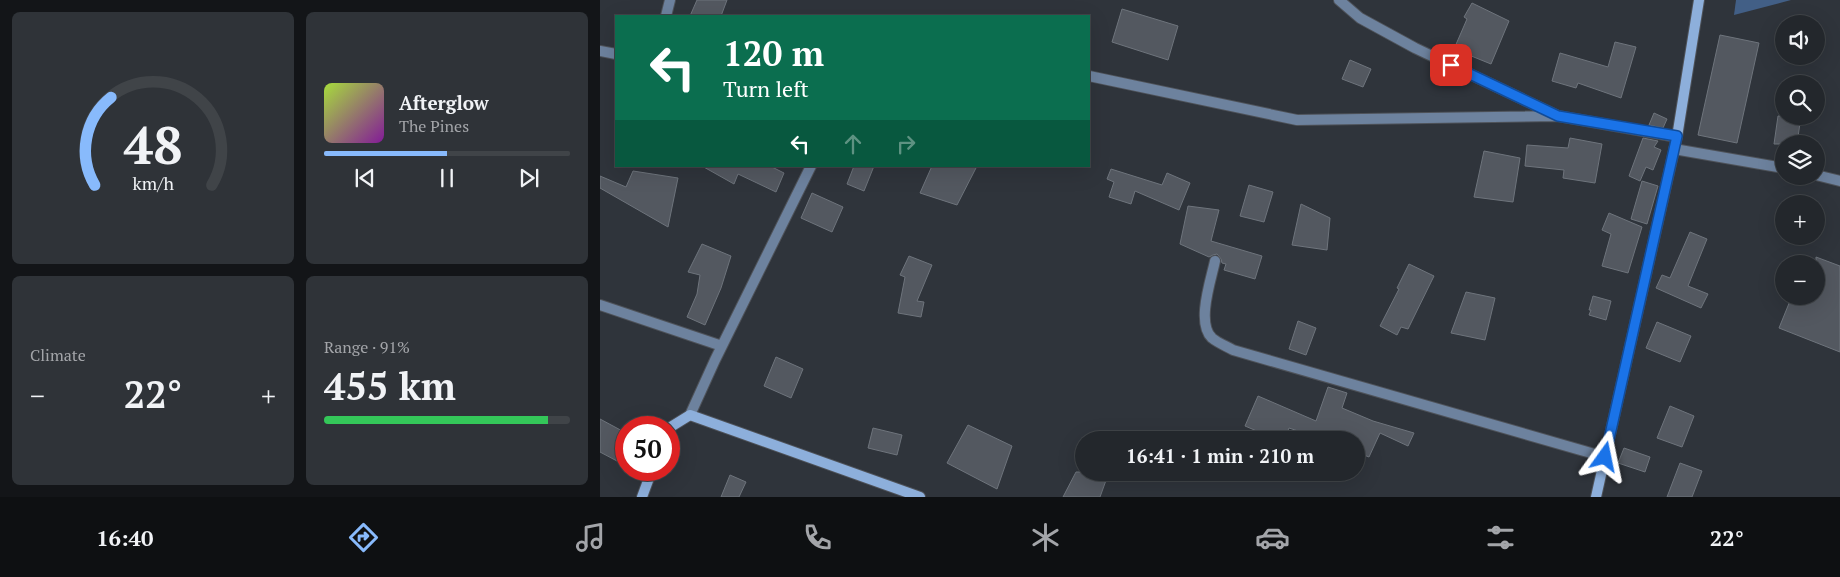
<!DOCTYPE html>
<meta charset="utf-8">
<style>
:root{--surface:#23272c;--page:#2f3338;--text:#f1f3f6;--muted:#a3a5a9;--line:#404448;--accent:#88bafc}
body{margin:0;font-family:"PT Serif",serif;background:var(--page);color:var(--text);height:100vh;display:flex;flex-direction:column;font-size:19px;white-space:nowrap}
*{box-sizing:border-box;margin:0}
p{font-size:16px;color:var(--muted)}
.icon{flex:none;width:28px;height:28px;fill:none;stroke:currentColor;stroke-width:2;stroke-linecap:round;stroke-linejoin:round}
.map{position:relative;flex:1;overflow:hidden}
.details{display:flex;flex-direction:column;gap:12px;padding:12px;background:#131518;width:600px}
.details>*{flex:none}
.hud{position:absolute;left:15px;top:15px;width:475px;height:152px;border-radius:0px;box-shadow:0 5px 20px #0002,0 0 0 1px var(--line);background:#0b6e4f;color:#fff;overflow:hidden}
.tools{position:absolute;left:1175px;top:15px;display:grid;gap:10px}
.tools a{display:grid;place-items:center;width:50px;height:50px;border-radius:50%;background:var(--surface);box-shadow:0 5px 20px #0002,0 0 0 1px var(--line);font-size:25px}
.speed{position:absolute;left:15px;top:416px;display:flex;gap:10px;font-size:25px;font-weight:700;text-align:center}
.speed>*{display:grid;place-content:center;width:65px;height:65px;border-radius:50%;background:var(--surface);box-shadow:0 5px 20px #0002,0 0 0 1px var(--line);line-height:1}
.speed .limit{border:8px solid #d22;background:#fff;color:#111}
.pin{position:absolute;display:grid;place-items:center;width:42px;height:42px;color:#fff;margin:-21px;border-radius:10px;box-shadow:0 2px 8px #0006}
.me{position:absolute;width:55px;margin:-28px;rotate:12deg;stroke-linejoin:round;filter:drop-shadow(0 0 4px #0008)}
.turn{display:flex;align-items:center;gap:18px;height:105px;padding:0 25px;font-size:22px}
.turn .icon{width:65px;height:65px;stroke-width:2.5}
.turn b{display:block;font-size:35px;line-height:42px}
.lanes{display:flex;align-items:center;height:48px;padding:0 25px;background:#0003;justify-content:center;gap:25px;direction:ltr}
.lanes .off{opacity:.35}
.big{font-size:38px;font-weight:700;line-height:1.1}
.details .card{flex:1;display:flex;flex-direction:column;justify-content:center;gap:8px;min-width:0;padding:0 18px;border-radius:8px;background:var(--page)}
.details .dial{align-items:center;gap:0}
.dial svg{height:130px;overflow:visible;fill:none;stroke:var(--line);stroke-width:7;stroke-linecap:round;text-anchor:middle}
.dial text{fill:var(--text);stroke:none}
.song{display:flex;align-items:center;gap:15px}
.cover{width:60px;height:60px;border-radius:8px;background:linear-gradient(135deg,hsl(80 70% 55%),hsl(290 70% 35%))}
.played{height:5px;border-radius:2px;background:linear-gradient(90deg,var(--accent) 50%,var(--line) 50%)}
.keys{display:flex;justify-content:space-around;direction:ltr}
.heat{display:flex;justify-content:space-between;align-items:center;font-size:28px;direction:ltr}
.charge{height:8px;border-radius:4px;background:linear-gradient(90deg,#34c759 91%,var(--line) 0)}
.details .tiles{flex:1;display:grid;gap:12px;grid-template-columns:repeat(2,1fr)}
.trip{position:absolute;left:475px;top:431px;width:290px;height:50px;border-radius:25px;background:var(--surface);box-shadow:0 5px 20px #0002,0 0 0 1px var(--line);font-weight:700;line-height:50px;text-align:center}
.dock{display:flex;height:80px;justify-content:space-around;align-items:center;background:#0e1012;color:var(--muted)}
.dock .icon{width:35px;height:35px}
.dock .current{color:var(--accent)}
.dock b{font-size:22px;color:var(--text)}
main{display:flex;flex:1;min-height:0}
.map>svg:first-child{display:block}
.green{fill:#425f86}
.building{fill:#535860;stroke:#6e747c}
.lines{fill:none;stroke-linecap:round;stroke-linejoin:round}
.street-casing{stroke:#4e5259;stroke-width:12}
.secondary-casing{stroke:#4e5259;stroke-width:12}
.street{stroke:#6d829e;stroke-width:10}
.secondary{stroke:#8dafdb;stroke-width:10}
.route-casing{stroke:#114b97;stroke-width:12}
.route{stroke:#1a73e8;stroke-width:9}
</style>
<main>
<section class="details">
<div class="tiles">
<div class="card dial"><svg viewBox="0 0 100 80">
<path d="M14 69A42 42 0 1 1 86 69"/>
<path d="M14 69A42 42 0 0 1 24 15" stroke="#88bafc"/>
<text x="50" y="56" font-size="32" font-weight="700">48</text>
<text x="50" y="72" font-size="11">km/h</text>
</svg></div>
<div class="card">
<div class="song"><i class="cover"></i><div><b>Afterglow</b><p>The Pines</p></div></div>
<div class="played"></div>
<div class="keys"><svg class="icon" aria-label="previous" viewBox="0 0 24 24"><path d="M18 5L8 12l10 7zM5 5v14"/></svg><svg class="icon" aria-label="pause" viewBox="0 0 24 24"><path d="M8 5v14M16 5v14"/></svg><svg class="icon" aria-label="next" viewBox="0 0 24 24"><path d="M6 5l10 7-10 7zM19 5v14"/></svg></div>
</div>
<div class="card"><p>Climate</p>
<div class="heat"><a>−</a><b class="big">22°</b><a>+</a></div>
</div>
<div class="card"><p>Range · 91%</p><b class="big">455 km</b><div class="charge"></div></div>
</div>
</section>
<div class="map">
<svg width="1240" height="497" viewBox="0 0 1240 497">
<rect width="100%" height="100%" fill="#2f343b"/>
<path class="green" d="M 1136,0 L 1191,0 L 1134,15 Z"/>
<path class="building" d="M 97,0 L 127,0 L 121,16 L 90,16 Z
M 872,3 L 909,21 L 891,64 L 854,49 L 867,19 L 864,17 Z
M 522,9 L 578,26 L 568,60 L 512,42 Z
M 1120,35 L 1159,43 L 1137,143 L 1098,135 Z
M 1015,42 L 1036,47 L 1021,98 L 978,83 L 976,88 L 952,81 L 960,53 L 1008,67 Z
M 750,60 L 771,69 L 763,87 L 742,79 Z
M 1054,113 L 1067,119 L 1063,128 L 1049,125 Z
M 1178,116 L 1201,116 L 1197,144 L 1174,144 Z
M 970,138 L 1002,144 L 995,183 L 963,178 L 964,170 L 925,166 L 927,145 L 968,148 Z
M 1043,138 L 1058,141 L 1054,147 L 1061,150 L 1053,170 L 1046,167 L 1040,181 L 1029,176 Z
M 884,151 L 920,158 L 913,202 L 874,197 Z
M 102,166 L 170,166 L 184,173 L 176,192 L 138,174 L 134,184 Z
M 254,166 L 274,166 L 264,191 L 247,184 Z
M 332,166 L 377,166 L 357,205 L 320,193 Z
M 511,169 L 562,185 L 567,173 L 590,183 L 579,210 L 535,191 L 531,204 L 509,197 L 514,182 L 507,179 Z
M 33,171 L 78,178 L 68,227 L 0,188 L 0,176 L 26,187 Z
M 1042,181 L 1058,186 L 1047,224 L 1031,219 Z
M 649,185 L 673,192 L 664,222 L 640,216 Z
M 212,193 L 243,207 L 232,232 L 201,218 Z
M 701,204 L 730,218 L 727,250 L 692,245 Z
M 588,206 L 619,210 L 611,241 L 662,256 L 655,279 L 624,270 L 626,264 L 622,263 L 621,259 L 617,254 L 613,255 L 609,257 L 580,244 Z
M 1009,213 L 1042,227 L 1028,273 L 1002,266 L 1011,234 L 1002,230 Z
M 1090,232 L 1107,239 L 1088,286 L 1108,294 L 1101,308 L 1056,288 L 1062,275 L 1070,278 Z
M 102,244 L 131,256 L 121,288 L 105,325 L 87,317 L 97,294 L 100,275 L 88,272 Z
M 309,256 L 332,265 L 317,301 L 324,302 L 321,317 L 298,313 L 305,277 L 300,275 Z
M 1216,257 L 1240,266 L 1240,352 L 1179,328 L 1192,296 L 1216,296 Z
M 809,264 L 834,276 L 808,329 L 801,327 L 797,335 L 780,326 L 799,289 L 797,288 Z
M 866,292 L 895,298 L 885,340 L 851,333 Z
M 993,296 L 1011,301 L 1006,320 L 989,315 L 991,310 L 989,310 Z
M 698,321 L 716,328 L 706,355 L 689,349 Z
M 1057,322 L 1091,336 L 1080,362 L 1046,348 Z
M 176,357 L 203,369 L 191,398 L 164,386 Z
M 728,387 L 747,393 L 742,408 L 773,421 L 814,433 L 808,446 L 780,433 L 769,457 L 756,452 L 756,440 L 725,440 L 689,428 L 684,440 L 678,440 L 645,426 L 658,396 L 716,421 Z
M 1070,406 L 1094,416 L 1082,447 L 1057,438 Z
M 0,419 L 26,433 L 26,445 L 17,461 L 0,452 Z
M 368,425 L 412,446 L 397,489 L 347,463 Z
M 273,428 L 302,435 L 297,455 L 268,448 Z
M 1024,448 L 1050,457 L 1045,472 L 1018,463 Z
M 1080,463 L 1102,471 L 1092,497 L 1067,497 Z
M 476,472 L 509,472 L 500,497 L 463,497 Z
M 130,475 L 146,482 L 139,497 L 121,497 Z"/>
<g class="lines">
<defs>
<path id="street" d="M 739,0 L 760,18 L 815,48 L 956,115
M 66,16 L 70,0
M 0,51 L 16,54
M 489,76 L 697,120 L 958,116 L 1077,137
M 1074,149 L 1184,168
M 1216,175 L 1240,181
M 615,261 C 611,280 596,323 612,338 C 618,343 626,346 633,350 L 1005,457
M 0,305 L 122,346
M 90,415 L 115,360 L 211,166"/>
<path id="secondary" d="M 69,428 L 90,415 L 320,497
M 42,497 L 52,470
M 996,497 L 1077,137 L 1099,0"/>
</defs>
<use href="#street" class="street-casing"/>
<use href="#secondary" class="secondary-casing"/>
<use href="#street" class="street"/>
<use href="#secondary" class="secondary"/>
</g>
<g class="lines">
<defs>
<path id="route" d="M 851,65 L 958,116 L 1077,136 L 1005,457"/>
</defs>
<use href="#route" class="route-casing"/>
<use href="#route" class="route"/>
</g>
</svg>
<div class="tools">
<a><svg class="icon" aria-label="sound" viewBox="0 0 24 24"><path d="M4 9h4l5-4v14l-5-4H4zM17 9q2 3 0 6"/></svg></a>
<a><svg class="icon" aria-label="search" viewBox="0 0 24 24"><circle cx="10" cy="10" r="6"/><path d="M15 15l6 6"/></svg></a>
<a><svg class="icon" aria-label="layers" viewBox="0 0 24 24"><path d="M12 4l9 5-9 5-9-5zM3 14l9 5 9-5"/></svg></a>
<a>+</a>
<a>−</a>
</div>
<div class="speed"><div class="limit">50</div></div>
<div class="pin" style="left:851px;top:65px;background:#d93025"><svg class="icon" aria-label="arrive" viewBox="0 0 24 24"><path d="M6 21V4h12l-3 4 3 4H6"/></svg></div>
<svg class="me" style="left:1005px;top:457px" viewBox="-20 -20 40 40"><path d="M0-17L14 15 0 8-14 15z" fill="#1a73e8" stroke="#fff" stroke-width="4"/></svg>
<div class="trip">16:41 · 1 min · 210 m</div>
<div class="hud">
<div class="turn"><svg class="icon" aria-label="left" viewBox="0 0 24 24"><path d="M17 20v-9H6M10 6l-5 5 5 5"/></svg><div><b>120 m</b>Turn left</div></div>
<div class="lanes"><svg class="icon" aria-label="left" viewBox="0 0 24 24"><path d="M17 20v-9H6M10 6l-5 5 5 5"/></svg><svg class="icon off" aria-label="ahead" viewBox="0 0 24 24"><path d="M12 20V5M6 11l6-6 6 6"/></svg><svg class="icon off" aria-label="right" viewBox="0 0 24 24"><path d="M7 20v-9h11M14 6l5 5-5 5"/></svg></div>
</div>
</div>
</main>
<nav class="dock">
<b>16:40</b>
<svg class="icon current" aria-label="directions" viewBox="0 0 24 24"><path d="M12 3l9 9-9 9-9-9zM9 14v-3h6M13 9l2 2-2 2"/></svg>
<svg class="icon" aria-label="music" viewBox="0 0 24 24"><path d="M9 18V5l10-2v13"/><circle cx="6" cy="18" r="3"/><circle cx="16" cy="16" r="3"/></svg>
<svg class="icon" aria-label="phone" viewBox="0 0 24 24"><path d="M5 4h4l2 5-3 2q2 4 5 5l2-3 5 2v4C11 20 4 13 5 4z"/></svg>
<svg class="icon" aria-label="climate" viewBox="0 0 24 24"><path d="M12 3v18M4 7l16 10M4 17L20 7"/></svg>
<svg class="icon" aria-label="car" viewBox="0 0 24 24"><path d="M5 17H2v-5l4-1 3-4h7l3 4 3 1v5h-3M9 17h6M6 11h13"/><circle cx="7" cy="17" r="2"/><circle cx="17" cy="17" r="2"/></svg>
<svg class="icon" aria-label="filters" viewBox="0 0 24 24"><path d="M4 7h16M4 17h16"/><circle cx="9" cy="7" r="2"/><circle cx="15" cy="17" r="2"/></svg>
<b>22°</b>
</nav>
